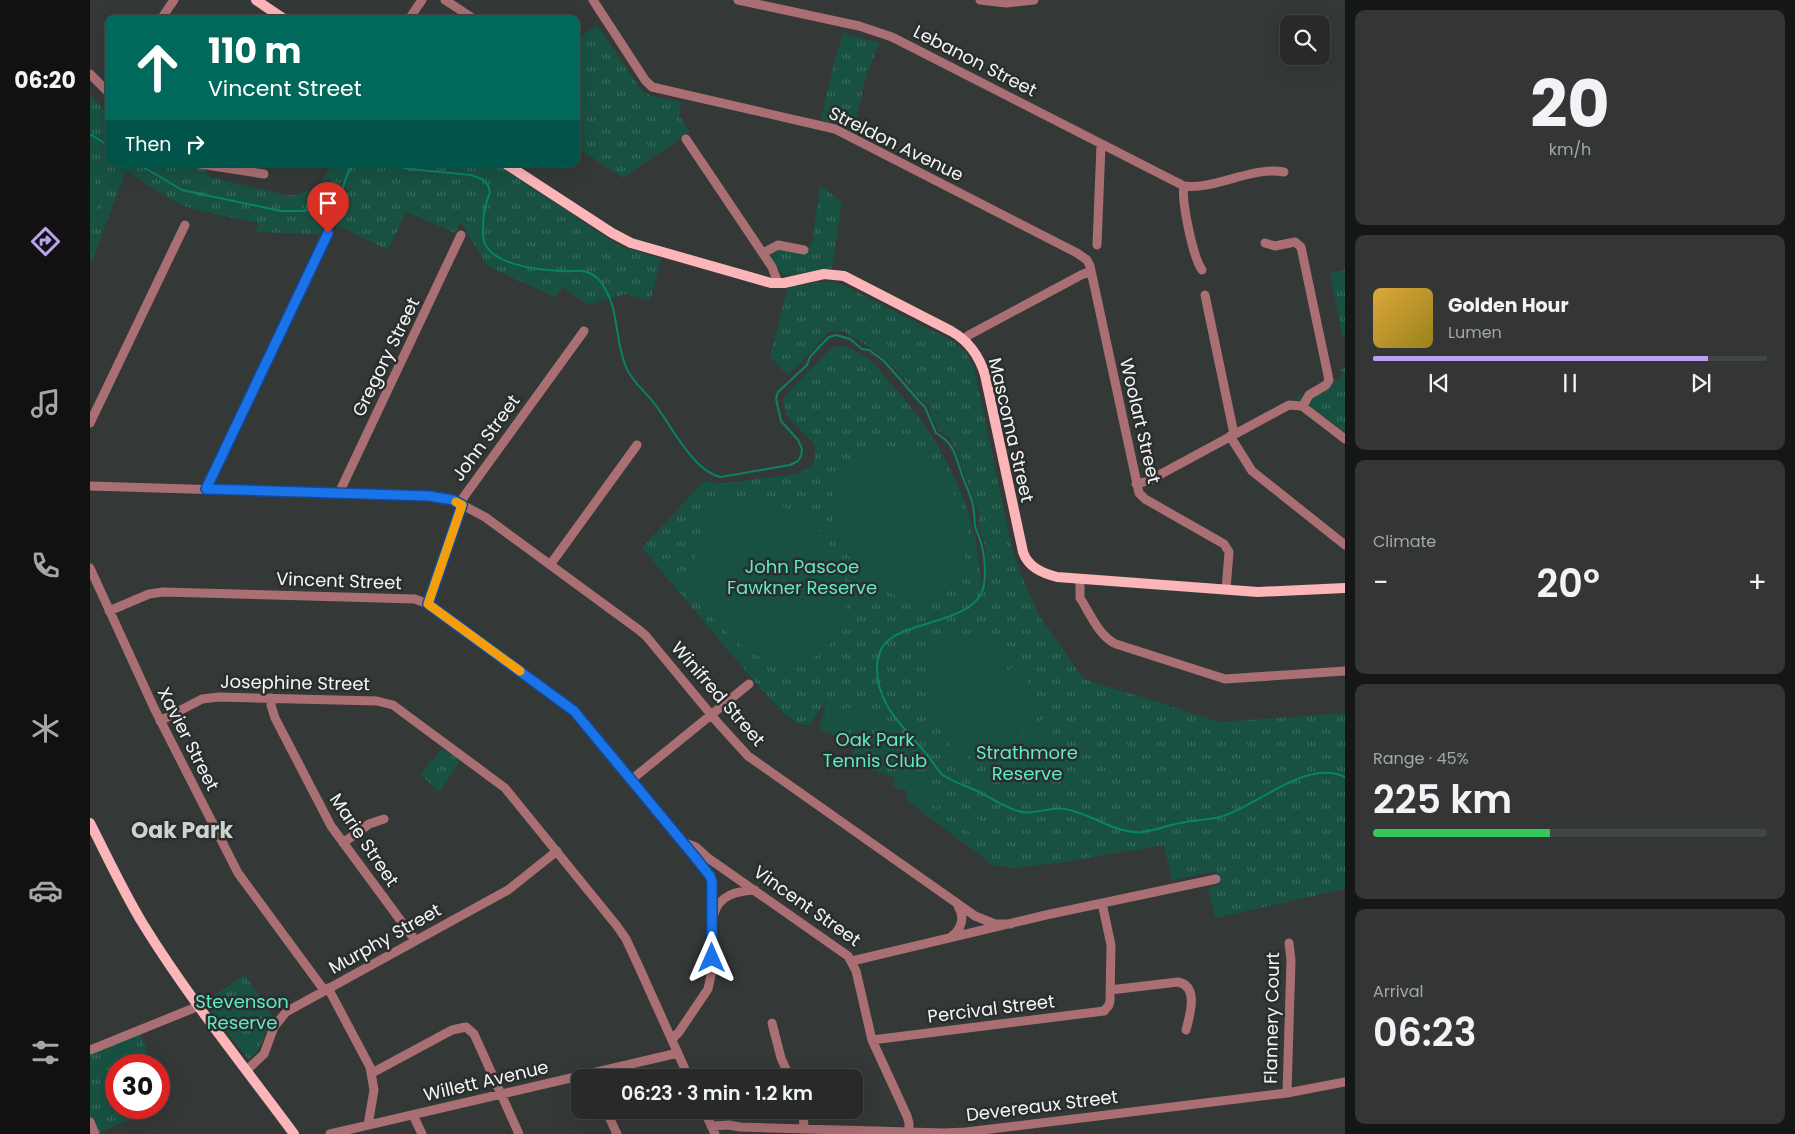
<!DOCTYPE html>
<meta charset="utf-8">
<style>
:root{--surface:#272a29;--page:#333635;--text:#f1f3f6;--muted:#a4a7a8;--line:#434646;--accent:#bca0f2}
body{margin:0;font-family:Poppins,sans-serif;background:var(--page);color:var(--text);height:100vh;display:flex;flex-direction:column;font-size:19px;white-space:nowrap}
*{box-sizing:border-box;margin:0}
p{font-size:16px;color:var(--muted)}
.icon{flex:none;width:28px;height:28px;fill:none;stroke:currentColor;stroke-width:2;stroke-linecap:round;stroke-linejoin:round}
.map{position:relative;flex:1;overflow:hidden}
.side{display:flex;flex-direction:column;gap:10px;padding:10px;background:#151717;width:450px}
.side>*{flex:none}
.top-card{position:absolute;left:15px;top:15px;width:475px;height:152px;border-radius:10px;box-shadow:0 5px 20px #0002,0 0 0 1px var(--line);background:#00695c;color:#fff;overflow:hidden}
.buttons{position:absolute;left:1190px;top:15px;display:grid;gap:10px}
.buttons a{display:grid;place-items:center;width:50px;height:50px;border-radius:10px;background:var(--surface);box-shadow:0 5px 20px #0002,0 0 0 1px var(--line);font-size:25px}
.speed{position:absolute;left:15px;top:1054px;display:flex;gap:10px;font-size:25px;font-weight:700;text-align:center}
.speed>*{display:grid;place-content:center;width:65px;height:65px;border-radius:50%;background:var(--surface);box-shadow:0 5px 20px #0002,0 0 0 1px var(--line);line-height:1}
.speed .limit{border:8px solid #d22;background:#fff;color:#111}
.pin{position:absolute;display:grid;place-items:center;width:42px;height:42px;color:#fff;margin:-51px -21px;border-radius:50% 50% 50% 0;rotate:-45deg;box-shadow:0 0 5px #0007}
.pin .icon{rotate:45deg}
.me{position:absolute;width:55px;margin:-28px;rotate:0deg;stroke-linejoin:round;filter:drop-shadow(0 0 4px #0008)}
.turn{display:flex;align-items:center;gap:18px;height:105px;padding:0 20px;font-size:22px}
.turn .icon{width:65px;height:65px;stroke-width:2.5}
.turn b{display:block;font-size:35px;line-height:42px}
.then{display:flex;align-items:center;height:48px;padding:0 20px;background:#0003;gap:10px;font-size:19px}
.big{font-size:38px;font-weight:600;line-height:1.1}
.side .tile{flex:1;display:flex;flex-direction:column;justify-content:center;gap:8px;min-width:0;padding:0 18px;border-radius:10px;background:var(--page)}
.side .dial{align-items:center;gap:0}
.dial b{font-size:65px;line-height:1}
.song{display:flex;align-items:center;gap:15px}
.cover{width:60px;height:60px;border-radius:8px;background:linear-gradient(135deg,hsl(40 70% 55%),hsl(50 70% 35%))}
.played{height:5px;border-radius:2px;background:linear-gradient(90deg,var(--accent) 85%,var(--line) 85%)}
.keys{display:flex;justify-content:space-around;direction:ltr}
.heat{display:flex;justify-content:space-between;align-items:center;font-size:28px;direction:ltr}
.charge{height:8px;border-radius:4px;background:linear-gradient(90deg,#34c759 45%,var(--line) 0)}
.trip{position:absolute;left:481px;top:1069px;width:292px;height:50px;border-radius:10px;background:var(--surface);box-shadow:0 5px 20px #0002,0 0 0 1px var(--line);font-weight:600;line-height:50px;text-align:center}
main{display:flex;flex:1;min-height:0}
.tabs{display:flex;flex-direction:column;width:90px;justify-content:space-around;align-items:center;background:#101110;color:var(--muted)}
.tabs .icon{width:35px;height:35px}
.tabs .selected{color:var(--accent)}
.tabs b{font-size:22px;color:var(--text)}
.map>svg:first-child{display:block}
.grass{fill:url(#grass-tufts)}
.garden{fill:#185142}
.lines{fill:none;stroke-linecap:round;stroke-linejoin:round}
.stream{stroke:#07836a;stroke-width:2}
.minor{stroke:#a96f73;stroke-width:9}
.major{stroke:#fcb5b9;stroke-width:10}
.route-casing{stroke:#114b97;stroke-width:12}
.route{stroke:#1a73e8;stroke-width:9}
.slow{stroke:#f59e0b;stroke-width:9}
.labels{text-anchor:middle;stroke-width:5;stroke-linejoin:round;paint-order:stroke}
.street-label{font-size:18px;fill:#f3f6f5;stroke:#2a2e2d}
.park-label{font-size:18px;fill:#5eebc7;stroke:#2a2e2d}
.district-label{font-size:22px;font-weight:bold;fill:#ced2d1;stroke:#2a2e2d}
</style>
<main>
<nav class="tabs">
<b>06:20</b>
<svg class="icon selected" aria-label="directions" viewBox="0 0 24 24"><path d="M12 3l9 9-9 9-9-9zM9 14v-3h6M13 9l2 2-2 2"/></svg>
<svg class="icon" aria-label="music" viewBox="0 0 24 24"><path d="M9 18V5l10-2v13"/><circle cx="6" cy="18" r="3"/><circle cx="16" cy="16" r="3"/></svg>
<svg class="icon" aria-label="phone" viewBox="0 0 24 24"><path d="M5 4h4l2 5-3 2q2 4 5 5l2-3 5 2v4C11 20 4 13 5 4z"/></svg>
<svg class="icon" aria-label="climate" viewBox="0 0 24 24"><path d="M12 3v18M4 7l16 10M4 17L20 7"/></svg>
<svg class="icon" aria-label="car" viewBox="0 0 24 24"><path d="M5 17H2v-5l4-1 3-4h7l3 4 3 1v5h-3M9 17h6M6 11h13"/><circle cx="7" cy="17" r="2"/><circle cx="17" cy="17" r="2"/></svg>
<svg class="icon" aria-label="filters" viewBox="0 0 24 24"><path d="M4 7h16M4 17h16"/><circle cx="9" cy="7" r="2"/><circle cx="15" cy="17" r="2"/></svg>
</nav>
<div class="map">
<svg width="1255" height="1134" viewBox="0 0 1255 1134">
<defs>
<pattern id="grass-tufts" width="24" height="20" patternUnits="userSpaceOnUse" patternTransform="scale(1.25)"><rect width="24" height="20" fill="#185142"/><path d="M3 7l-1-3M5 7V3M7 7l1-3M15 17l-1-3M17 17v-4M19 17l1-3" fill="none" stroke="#3a6b5e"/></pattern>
</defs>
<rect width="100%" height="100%" fill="#343837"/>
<path class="grass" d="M 507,25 L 552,91 L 561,96 L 591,102 L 589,115 L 600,132 L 533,178 L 486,147 L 486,39 Z
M 753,33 L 789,43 L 774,83 L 764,131 L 750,124 L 731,120 L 741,74 Z
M 0,94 L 19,116 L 19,164 L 103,164 L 114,167 L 120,177 L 195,195 L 207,195 L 228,187 L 242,164 L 407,164 L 528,245 L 571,259 L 560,301 L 536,294 L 498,305 L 473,287 L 465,297 L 397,266 L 371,222 L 365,233 L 316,212 L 298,250 L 251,227 L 234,226 L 230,234 L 165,232 L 169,223 L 110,211 L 89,204 L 36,171 L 0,266 Z
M 730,185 L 752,202 L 742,268 L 697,276 C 689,272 680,261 681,253 L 686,248 L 715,252 L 722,243 Z
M 1255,270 L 1255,335 L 1252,335 L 1240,273 Z
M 742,281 L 757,287 L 864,342 L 875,351 L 884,368 L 921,544 L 931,575 L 950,617 L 994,679 L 1130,722 L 1255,713 L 1255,889 L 1125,918 L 1118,888 L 1129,885 L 1126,871 L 1082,880 L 1074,845 L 974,862 L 925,868 L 903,865 L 815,799 L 818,790 L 817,791 L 803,787 L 805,778 L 761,763 L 766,742 L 729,730 L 737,698 L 720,725 L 708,724 L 694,713 L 670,688 L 552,548 L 614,481 L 629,484 L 710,473 L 724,464 L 725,445 L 696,415 L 693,398 L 742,347 C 745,347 750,346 753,346 C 758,347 777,357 780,360 C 788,367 793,376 800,383 C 852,440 888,506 891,585 L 897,586 L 895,546 L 888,525 L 889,514 L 864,446 L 859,437 L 849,431 L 843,420 L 838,405 L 831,400 L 804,367 L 787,352 L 753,331 L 739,332 L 714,360 L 697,375 L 680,356 L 698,287 Z
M 1255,368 L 1255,432 L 1218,404 L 1206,399 L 1252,377 L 1251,369 Z
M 352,748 L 370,761 L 350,792 L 330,775 Z
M 155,975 L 183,1018 L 166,1054 L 158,1059 L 114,1002 Z
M 49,1031 L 62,1065 L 26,1065 L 26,1108 L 69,1108 L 69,1083 L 77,1105 L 5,1134 L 0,1129 L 0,1051 Z"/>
<path class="garden" d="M 0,171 C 13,196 11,198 0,223 Z
M 792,448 C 840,450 877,496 878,542 C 878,551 875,557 872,564 C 870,571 871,580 871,587 L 869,587 L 869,573 C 864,584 852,592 841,596 C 762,619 692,466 792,448 Z
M 633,503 C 654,503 677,501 697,508 C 731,519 755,564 757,598 C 757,607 754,616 752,624 C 749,635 742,643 733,651 C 710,672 676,664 653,647 C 645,641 638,633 631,626 C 617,613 602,599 600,580 C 599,570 606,557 609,547 C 611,538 613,522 619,515 C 623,511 629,507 633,503 Z
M 876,634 C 902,634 912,647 917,671 L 928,665 L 955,713 L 869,762 L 842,713 L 844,712 C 841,704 841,697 840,688 C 839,682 838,675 838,669 C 839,649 858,636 876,634 Z
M 743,702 L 753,705 L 746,727 L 736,724 Z
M 755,707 L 765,710 L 759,731 L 749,728 Z
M 769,710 L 779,713 L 772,735 L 762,732 Z
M 955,718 L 974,753 L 921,783 L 901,749 Z
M 778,736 L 788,739 L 781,761 L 771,758 Z
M 791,740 L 801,743 L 794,765 L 784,762 Z
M 804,745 L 814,748 L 807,770 L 797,766 Z
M 815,760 L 825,763 L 819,785 L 809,782 Z
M 826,784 L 853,795 L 848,808 L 821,798 Z
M 869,812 L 897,823 L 891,837 L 864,826 Z"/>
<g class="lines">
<path class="stream" d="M 0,134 L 19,146
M 48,164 L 92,190 L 191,211 L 214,211 L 227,207 L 250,196 C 255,184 255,173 265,164
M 300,164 L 319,169 L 381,175 L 392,179 L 398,185 L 400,192 C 395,204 393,217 393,229 C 393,233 393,237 394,241 C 401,265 449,270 471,271 C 480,272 489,269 497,272 C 505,275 511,281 514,287 C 529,310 525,342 536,367 C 542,382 555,391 564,403 C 580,423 603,472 631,477 L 700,465 L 708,461 L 711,456 L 712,449 L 708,440 L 691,421 L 686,399 L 688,392 L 717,365 L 720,357 L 731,345 L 739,337 L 746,335 L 760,339 L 772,349 L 779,350 L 794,361 L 829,401 L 835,407 L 846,433 C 853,437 858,441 862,448 C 866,455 868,464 871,472 C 874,482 879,491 882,501 C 885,512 884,516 885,526 C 887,533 891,540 892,547 C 895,559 897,584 891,594 C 877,620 826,622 803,637 C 792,644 788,653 787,666 C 786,704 812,725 834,751 C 841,758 846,769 853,775 C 863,782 874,785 885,790 C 901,797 914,808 932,812 C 945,815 961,806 975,809 C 1001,813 1026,835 1053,832 C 1066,830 1079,825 1091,823 C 1104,820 1118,820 1130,817 C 1167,807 1216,758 1255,777"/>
<path class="minor" d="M 355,0 L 384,19
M 503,0 L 555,80 L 562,87 L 745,129 L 987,253 L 997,260 L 1000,266 L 1049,493 L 1055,499 L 1134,544 L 1139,552 L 1136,590
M 648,0 L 769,26 L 802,37 L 1094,186 C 1125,190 1162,166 1194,172
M 890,0 L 916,3 L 944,0
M 71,19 L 84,0
M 319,19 L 332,0
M 0,74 L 19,93
M 596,139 L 682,267 L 688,283
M 110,164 L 174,174
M 1094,186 C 1091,201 1103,257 1112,270
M 1175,243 L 1185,246 L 1205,242 L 1211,247 L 1239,380 L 1236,385 L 1219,395 L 1213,406
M 1007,245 L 1011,145
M 673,253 L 688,245 L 714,250
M 1115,295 L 1144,434
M 874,339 L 879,335 L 991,275 L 1001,271
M 0,423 L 95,225
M 1140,436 L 1162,471 L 1255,545
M 1046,484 L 1058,481 L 1199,405 L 1212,406 L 1255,439
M 0,486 L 339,496 L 363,500 L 395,517 L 549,630 L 556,636 L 628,723 L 658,756 L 885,916 L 905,924 L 921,924
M 116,489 L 238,233
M 249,493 L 371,235
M 460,565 L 547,445
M 0,568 L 64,708 L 148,873 L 234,990
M 990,579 L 990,598 L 992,601 C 1001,616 1010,637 1026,644 L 1135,679 L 1255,671
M 338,604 L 372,505 L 373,498 L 494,331
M 19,611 L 59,594 L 73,592 L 325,599 L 338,604 L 476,704 L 492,720 L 605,857 L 620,876 L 622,882 L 622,971 L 618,989 L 589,1032 L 582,1039
M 181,698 L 181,705 L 185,718 L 241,826 L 325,940
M 70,721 L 112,699 L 129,697 L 287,701 L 303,705 L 415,788 L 527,926 L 536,939 L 549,967 L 599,1078
M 541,780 L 659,684
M 253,843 L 279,824 L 294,819
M 595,843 L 606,847 L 618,858 L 758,956 L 766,971 L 782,1040 L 817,1116 L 819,1123 L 819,1132
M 624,914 C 629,895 647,891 665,890
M 861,937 C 872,929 875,917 868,906
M 762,961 L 956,915 L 1126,879
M 238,988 L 280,1067 L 284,1090 L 278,1125
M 1020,990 L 1088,982 C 1109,986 1100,1015 1096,1030
M 682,1023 L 691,1058 L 700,1078
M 782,1040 L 1014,1011 L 1019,1005 L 1020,1001 L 1021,945 L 1012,903
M 0,1050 L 109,1006
M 157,1070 L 174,1054 L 184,1027 L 196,1012 L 418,890 L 467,851
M 282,1073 L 362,1030 L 376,1027 L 384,1034 L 429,1134
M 1197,1093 L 1201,960 L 1199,943
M 516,1110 L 527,1134
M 614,1110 L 625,1134
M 713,1110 L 714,1128
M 323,1115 L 332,1134
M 0,1122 L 5,1134
M 621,1126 L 639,1125 L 650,1127 L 854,1133 L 876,1132 L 1197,1093 L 1255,1082
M 240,1134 L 588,1053"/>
<path class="major" d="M 166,0 L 194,19
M 416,164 L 522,233 L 541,243 L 681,283 L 694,283 L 734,274 L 754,276 L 861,331 C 879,341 889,355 895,375 L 933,552 C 938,567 952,573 967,577 L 1168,592 L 1255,588
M 0,823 C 17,856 33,891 53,924 C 98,997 153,1065 204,1134"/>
</g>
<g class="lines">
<defs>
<path id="route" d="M 238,233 L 116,489 L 339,496 L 363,500 L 372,505 L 338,604 L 484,711 L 605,857 L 620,876 L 622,882 L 622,958"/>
</defs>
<use href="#route" class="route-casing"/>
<use href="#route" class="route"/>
<path class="slow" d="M 366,502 L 372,505 L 338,604 L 430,671"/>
</g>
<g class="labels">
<g class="street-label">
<text transform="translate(885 61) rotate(27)" y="6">Lebanon Street</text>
<text transform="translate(806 144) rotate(26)" y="6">Streldon Avenue</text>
<text transform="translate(296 357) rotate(-64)" y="6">Gregory Street</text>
<text transform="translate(1050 421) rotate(77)" y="6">Woolart Street</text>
<text transform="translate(921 430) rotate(77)" y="6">Mascoma Street</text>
<text transform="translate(396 438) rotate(-54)" y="6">John Street</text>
<text transform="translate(249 581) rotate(2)" y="6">Vincent Street</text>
<text transform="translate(205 683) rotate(1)" y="6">Josephine Street</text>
<text transform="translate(628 694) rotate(49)" y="6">Winifred Street</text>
<text transform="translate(98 739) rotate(63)" y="6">Xavier Street</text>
<text transform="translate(274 840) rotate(56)" y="6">Marie Street</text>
<text transform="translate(717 906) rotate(35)" y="6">Vincent Street</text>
<text transform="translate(295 939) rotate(-29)" y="6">Murphy Street</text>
<text transform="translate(901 1009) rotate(-7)" y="6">Percival Street</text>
<text transform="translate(1182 1018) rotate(-89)" y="6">Flannery Court</text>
<text transform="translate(396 1081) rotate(-13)" y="6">Willett Avenue</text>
<text transform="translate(952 1106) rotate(-7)" y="6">Devereaux Street</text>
</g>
<g class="park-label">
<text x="712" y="573">John Pascoe<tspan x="712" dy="21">Fawkner Reserve</tspan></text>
<text x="785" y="746">Oak Park<tspan x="785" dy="21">Tennis Club</tspan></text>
<text x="937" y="759">Strathmore<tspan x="937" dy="21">Reserve</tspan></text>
<text x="152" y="1008">Stevenson<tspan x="152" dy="21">Reserve</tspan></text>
</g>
<g class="district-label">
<text x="92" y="838">Oak Park</text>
</g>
</g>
</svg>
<div class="buttons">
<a><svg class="icon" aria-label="search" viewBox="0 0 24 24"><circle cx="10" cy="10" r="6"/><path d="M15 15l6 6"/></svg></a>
</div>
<div class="speed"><div class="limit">30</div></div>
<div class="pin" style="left:238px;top:233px;background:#d93025"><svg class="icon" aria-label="arrive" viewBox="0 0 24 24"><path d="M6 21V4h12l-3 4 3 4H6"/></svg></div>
<svg class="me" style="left:622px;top:958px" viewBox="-20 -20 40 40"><path d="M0-17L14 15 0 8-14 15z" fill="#1a73e8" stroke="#fff" stroke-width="4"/></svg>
<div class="trip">06:23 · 3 min · 1.2 km</div>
<div class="top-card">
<div class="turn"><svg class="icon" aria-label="ahead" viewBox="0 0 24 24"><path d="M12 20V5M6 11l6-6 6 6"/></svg><div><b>110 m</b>Vincent Street</div></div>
<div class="then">Then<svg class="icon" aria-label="right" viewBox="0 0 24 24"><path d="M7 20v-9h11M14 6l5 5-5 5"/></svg></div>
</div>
</div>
<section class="side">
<div class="tile dial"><b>20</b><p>km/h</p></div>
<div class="tile">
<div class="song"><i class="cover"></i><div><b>Golden Hour</b><p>Lumen</p></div></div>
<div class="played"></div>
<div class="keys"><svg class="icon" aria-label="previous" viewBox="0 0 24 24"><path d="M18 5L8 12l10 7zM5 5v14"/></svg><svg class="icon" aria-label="pause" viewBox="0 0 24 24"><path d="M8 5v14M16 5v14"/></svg><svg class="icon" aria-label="next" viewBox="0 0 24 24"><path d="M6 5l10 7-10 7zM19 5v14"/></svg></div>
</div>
<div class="tile"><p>Climate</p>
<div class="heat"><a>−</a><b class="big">20°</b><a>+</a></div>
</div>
<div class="tile"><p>Range · 45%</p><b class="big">225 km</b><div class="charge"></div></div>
<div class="tile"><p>Arrival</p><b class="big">06:23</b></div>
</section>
</main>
